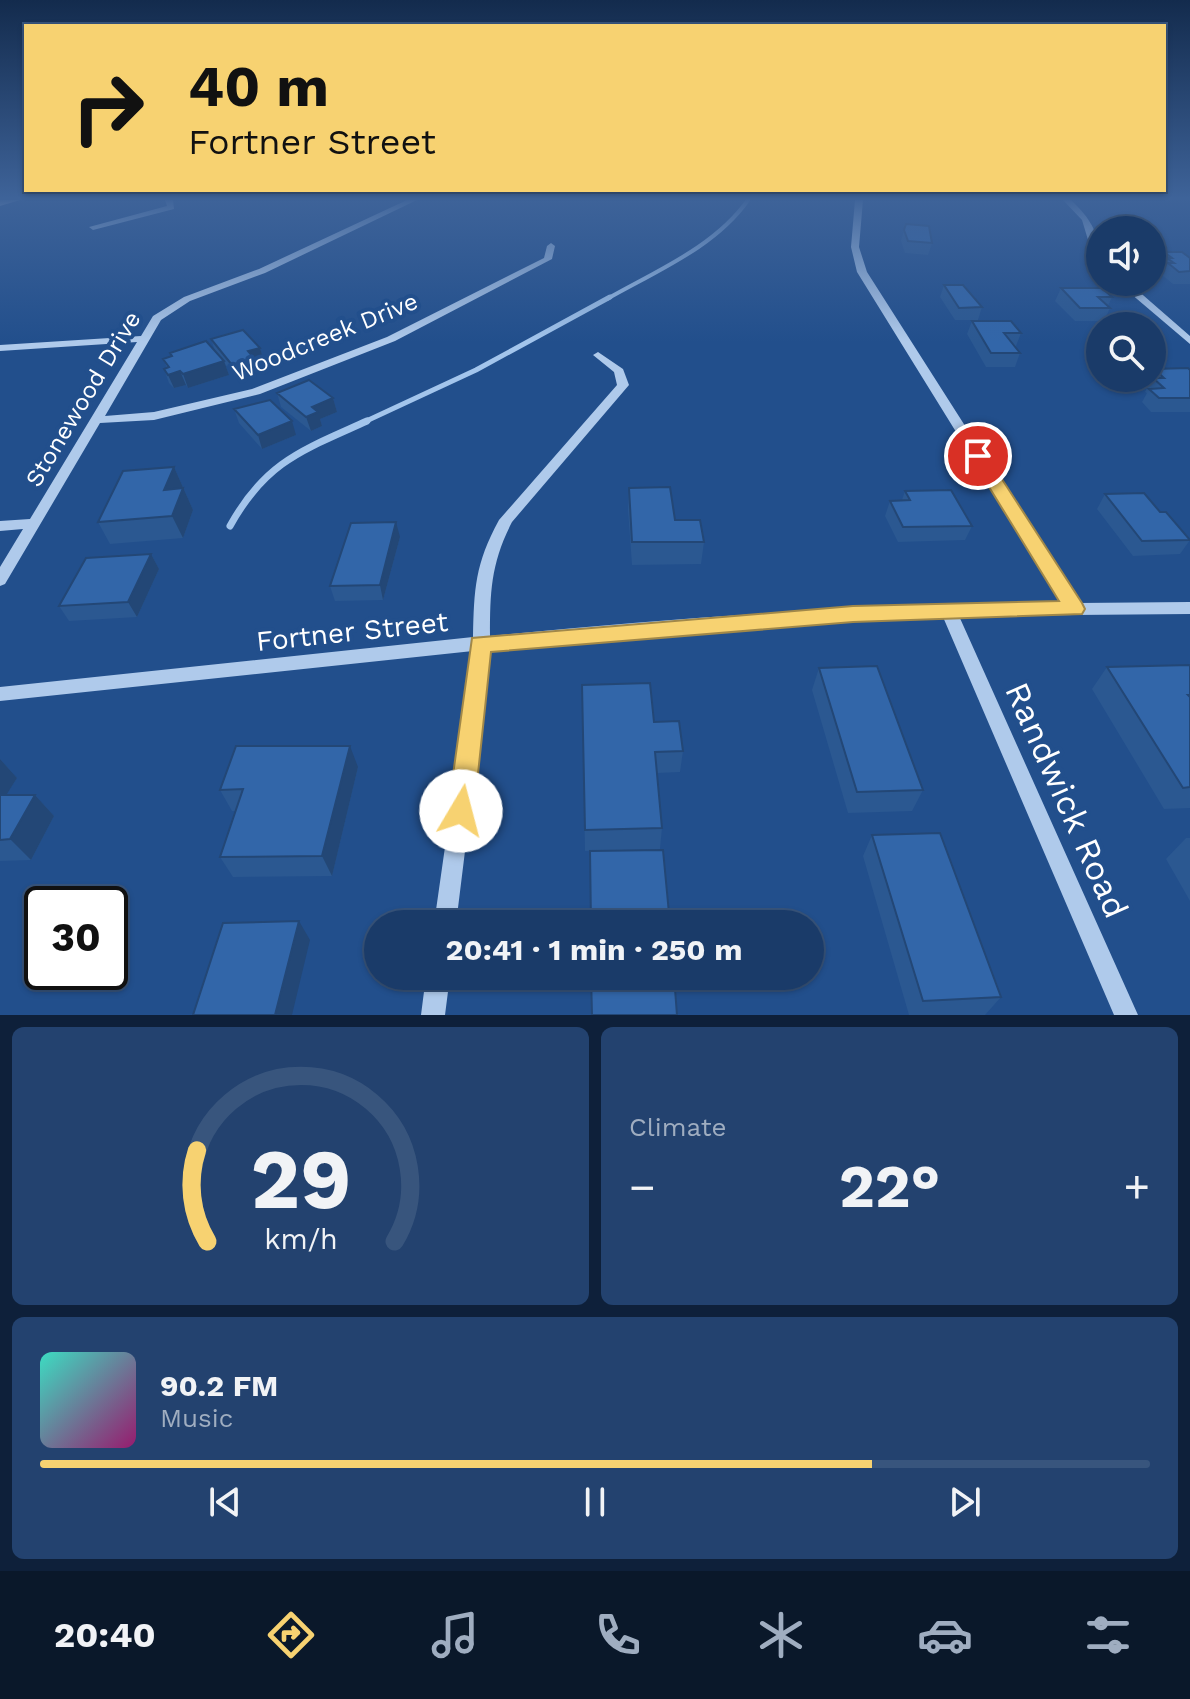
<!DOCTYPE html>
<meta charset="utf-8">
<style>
:root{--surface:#1a3b69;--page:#23426f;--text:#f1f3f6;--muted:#9fadc0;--line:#38557d;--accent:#f7d271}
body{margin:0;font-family:"Work Sans",sans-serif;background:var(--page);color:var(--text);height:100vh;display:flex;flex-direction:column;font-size:30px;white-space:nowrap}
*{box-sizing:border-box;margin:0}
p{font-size:26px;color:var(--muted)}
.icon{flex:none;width:44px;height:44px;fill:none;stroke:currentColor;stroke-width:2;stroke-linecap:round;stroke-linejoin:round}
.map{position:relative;height:1015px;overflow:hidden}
.details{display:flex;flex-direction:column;gap:12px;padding:12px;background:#0e203a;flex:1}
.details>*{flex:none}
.hud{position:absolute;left:24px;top:24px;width:1142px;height:168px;border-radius:0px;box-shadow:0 2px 6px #0004,0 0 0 2px var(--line);background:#f7d271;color:#111;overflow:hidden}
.tools{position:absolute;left:1086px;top:216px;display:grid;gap:16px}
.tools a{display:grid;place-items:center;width:80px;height:80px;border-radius:50%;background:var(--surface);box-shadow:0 2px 6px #0004,0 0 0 2px var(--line);font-size:40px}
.speed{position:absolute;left:24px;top:886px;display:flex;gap:16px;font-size:40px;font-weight:700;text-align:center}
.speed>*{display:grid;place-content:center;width:104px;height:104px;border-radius:50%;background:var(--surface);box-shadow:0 2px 6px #0004,0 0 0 2px var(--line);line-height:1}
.speed .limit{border:4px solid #111;border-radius:12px;background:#fff;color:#111}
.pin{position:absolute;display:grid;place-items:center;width:68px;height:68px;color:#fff;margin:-34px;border:4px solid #fff;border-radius:50%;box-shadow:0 2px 8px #0007}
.me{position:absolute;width:88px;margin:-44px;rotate:8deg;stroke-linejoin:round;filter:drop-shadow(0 0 6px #0008)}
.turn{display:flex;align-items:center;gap:28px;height:168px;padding:0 32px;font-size:36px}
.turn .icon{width:104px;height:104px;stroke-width:2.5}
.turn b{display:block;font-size:56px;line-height:68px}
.big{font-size:60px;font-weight:700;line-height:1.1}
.details .widget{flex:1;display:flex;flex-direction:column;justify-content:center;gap:12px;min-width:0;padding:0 28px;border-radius:12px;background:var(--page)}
.details .dial{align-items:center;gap:0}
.dial svg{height:208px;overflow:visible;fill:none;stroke:var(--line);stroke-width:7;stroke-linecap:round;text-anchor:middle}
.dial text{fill:var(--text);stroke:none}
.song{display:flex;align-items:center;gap:24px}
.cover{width:96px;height:96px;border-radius:12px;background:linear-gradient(135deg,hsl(170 70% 55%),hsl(320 70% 35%))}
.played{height:8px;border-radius:4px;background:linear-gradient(90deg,var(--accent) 75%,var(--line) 75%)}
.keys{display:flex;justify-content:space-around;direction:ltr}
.heat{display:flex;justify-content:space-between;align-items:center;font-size:44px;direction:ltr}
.details .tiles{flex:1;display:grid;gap:12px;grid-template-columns:1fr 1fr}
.widget:last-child{grid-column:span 2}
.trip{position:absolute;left:364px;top:910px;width:460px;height:80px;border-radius:40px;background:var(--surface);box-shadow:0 2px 6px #0004,0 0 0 2px var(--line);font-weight:700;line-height:80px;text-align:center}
.dock{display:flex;height:128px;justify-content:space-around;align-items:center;background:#0a182a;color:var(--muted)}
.dock .icon{width:56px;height:56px}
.dock .on{color:var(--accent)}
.dock b{font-size:36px;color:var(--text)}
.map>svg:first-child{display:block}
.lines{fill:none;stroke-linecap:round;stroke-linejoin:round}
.stream-far2{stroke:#a3c5ec;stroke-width:4}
.stream-far1{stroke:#a3c5ec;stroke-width:5}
.stream{stroke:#a3c5ec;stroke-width:7}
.minor{fill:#afcaeb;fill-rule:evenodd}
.major{fill:#f4f8fe;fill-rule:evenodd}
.wall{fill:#2b5891}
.shaded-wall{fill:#234776}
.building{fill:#3266a9;stroke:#234776;stroke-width:2}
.route{fill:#f7d271;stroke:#a18849;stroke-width:2}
.labels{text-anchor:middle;stroke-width:8;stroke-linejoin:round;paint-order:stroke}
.far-street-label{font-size:24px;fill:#fff;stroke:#224f8c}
.street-label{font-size:28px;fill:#fff;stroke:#224f8c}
.near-street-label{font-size:34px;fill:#fff;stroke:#224f8c}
</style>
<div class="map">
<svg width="1190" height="1015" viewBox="0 0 1190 1015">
<rect width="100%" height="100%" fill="#224f8c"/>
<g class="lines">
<path class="stream-far2" d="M 607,299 C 656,271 715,247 748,200"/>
<path class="stream-far1" d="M 362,423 L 476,370 L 610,297"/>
<path class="stream" d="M 230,526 C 266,461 303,450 367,421"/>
<path class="minor" d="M 165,200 L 173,200 L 174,209 L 93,230 L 89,227 L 167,206 Z
M 407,200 L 417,200 L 265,273 L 190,301 L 161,320 L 105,416 L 154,412 L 252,389 L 387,337 L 544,258 L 547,246 L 551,243 L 555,246 L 552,259 L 395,341 L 260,394 L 154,420 L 100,423 L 5,584 L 0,586 L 0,567 L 23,529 L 0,531 L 0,521 L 30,519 L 137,342 L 0,351 L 0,345 L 141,336 L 153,316 L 184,297 L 259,269 Z
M 855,200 L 863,200 L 859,247 L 867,272 L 1078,603 L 1190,602 L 1190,614 L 959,616 L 1138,1015 L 1114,1015 L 943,617 L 744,627 L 490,649 L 456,924 L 434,924 L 473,651 L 0,701 L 0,687 L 473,637 C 474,589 475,564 499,520 L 617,385 L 614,372 L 593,355 L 598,352 L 623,369 L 629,385 L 512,522 C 491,563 490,591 490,636 C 680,617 871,604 1062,603 L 857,272 L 851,247 Z
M 1063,200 L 1071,200 C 1093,221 1100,235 1100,266 L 1095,263 L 1082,220 Z
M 1117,282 L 1128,282 L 1190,336 L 1190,344 Z
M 426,976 L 450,976 L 445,1015 L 421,1015 Z"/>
<path class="major" d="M 0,200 L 20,200 L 0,206 Z"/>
</g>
<path class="wall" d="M 904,230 L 932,243 L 928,255 L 905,253 L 901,241 Z
M 1164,252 L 1190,258 L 1190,284 L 1173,284 L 1162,275 L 1164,272 L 1161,270 L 1163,267 L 1158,264 Z
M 944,285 L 982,307 L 978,320 L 955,320 L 940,297 Z
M 1061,288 L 1112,297 L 1108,306 L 1110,308 L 1104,321 L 1075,321 L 1055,301 Z
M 1109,319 L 1147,326 L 1105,326 Z
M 972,321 L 1021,333 L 1016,346 L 1014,346 L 1020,353 L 1015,367 L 986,367 L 967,334 Z
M 1152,337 L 1165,349 L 1158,363 L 1152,363 Z
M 211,339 L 260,348 L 264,361 L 256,364 L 258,371 L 236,378 L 225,364 L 229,375 L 188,388 L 186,385 L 174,388 L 169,383 L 164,369 L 167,368 L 163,359 L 171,356 L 170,353 L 215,351 Z
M 1154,369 L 1190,370 L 1190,412 L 1151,412 L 1142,402 L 1147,393 L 1145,392 L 1149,384 L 1147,382 L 1149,378 L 1152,378 L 1152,373 Z
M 277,393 L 333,398 L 337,412 L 320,419 L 322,426 L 311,431 L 281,407 Z
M 234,409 L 296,435 L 262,449 L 239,423 Z
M 174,467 L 193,510 L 183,538 L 110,544 L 98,522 Z
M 629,488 L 704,542 L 701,564 L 632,565 L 628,509 Z
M 905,491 L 972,526 L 965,540 L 898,542 L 885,516 L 890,501 L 902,500 Z
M 1105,494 L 1190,540 L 1180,554 L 1133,556 L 1097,509 Z
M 400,537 L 383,600 L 335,601 L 330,586 Z
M 151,554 L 159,569 L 137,617 L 69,621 L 59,606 Z
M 1190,665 L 1190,808 L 1164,809 L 1092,689 L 1107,667 Z
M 819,668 L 923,790 L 912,811 L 848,813 L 812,690 Z
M 582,685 L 654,722 L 683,751 L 680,772 L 657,773 L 662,828 L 660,849 L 585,851 Z
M 0,759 L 17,778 L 6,795 L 35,795 L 54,816 L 31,860 L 0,861 Z
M 358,767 L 332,876 L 233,877 L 220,857 L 236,811 L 232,811 L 220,790 Z
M 872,835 L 1001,997 L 985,1015 L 909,1015 L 863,856 Z
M 1186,838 L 1190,838 L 1190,901 L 1166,859 Z"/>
<path class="shaded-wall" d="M 260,348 L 264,361 L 256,364 L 258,371 L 236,378 L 232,365 L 248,351 Z
M 224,361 L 229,375 L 188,388 L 183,374 Z
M 180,371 L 186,385 L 174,388 L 168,375 Z
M 333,398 L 337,412 L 320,419 L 322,426 L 311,431 L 306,417 L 312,407 Z
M 292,421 L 296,435 L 262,449 L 258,435 Z
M 174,467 L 193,510 L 183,538 L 172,516 L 164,490 Z
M 396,522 L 400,537 L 383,600 L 380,585 Z
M 151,554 L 159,569 L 137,617 L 128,602 Z
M 350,746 L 358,767 L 332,876 L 322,856 Z
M 0,759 L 17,778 L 0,805 Z
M 35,795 L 54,816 L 31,860 L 10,839 Z
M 299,921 L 310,940 L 292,1015 L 275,1015 Z"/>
<path class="building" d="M 906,224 L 929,226 L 932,243 L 908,241 L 904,230 Z
M 1164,252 L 1182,252 L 1190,258 L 1190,271 L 1179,272 L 1168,263 L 1174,263 L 1167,258 L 1172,258 Z
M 944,285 L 963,285 L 982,307 L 959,308 Z
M 1061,288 L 1102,288 L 1112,297 L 1098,297 L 1110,308 L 1080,308 Z
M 1109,319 L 1139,319 L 1147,326 L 1116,326 Z
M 972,321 L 1011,321 L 1021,333 L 1004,333 L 1020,353 L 991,353 Z
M 243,330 L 260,348 L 248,351 L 254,358 L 232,365 L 211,339 Z
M 1152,337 L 1165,349 L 1152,349 Z
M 206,341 L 224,361 L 183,374 L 180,371 L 168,375 L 164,369 L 169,367 L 163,359 L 172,356 L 170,353 Z
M 1188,368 L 1190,370 L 1190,398 L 1159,398 L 1149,389 L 1164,388 L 1153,378 L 1164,378 L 1154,369 Z
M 309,380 L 333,398 L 312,407 L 318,412 L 306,417 L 277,393 Z
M 270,400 L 292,421 L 258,435 L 234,409 Z
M 174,467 L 164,490 L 183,488 L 172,516 L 98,522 L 123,471 Z
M 670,487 L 675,520 L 700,520 L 704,542 L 632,542 L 629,488 Z
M 951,490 L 972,526 L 903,527 L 890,501 L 910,500 L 905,491 Z
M 1144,493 L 1160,512 L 1166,512 L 1190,540 L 1142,541 L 1105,494 Z
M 396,522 L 380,585 L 330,586 L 351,523 Z
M 151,554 L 128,602 L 59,606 L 86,558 Z
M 1190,665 L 1190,695 L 1188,695 L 1190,697 L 1190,787 L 1183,788 L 1107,667 Z
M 877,666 L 923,790 L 857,792 L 819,668 Z
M 650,683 L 654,722 L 679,721 L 683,751 L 655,752 L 662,828 L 585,830 L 582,685 Z
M 236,746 L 350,746 L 322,856 L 220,857 L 243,789 L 220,790 Z
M 0,795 L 35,795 L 10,839 L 0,840 Z
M 940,833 L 1001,997 L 923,1001 L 872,835 Z
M 663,850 L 670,924 L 591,924 L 590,851 Z
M 299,921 L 275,1015 L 193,1015 L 223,923 Z
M 591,976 L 674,976 L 677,1015 L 592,1015 Z"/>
<linearGradient id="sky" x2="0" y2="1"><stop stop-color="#132b4d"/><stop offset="0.58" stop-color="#3e6399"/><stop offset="1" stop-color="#3e6399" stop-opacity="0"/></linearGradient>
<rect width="1190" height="342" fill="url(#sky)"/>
<path class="route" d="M 978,451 L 987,456 L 1082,603 L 1085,609 L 1082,614 L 853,622 L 491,652 L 474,811 L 470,819 L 461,823 L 452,819 L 448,811 L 472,638 L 853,606 L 1059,601 L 970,456 Z"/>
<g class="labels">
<g class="far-street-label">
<text transform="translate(325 337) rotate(-22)" y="8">Woodcreek Drive</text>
<text transform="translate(83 399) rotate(-59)" y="8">Stonewood Drive</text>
</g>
<g class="street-label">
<text transform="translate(352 631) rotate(-6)" y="10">Fortner Street</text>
</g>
<g class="near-street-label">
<text transform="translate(1067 800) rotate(66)" y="12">Randwick Road</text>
</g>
</g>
</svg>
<div class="tools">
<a><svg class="icon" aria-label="sound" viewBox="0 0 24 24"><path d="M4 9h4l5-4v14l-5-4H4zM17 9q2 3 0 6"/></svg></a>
<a><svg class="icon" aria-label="search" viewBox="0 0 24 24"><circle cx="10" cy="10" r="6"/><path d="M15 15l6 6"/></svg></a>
</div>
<div class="speed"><div class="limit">30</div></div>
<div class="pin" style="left:978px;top:456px;background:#d93025"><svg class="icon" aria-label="arrive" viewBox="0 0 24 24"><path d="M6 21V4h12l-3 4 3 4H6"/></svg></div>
<svg class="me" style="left:461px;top:811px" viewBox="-20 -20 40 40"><circle r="19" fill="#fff"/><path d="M0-13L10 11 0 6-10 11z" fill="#f7d271"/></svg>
<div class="trip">20:41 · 1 min · 250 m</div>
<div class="hud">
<div class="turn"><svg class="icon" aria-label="right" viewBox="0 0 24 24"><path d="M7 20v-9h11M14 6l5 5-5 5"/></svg><div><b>40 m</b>Fortner Street</div></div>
</div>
</div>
<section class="details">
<div class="tiles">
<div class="widget dial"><svg viewBox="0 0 100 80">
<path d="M14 69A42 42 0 1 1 86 69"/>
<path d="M14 69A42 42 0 0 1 10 34" stroke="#f7d271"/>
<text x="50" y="56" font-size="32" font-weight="700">29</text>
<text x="50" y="72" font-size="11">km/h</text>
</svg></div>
<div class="widget"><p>Climate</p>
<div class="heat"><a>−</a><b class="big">22°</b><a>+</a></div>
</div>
<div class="widget">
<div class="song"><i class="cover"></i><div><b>90.2 FM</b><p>Music</p></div></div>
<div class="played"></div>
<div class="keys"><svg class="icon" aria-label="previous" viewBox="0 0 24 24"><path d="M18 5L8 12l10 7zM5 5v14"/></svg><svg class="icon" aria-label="pause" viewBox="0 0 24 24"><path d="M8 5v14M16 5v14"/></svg><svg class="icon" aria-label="next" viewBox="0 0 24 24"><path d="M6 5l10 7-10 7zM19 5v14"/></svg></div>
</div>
</div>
</section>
<nav class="dock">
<b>20:40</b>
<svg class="icon on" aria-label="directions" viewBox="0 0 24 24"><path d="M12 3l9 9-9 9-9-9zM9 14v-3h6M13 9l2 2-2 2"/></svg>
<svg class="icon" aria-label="music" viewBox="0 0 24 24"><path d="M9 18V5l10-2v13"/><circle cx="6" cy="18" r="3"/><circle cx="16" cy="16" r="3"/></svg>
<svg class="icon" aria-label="phone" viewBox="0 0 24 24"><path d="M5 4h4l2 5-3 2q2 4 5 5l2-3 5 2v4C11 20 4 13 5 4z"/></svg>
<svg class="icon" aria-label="climate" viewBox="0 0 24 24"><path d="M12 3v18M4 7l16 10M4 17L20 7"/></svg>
<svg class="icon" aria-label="car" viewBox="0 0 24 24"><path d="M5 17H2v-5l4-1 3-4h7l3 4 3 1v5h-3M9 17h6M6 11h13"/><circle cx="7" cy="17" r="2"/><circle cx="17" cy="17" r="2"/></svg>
<svg class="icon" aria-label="filters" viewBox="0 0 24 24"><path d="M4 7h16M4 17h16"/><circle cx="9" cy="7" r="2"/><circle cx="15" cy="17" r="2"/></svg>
</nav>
